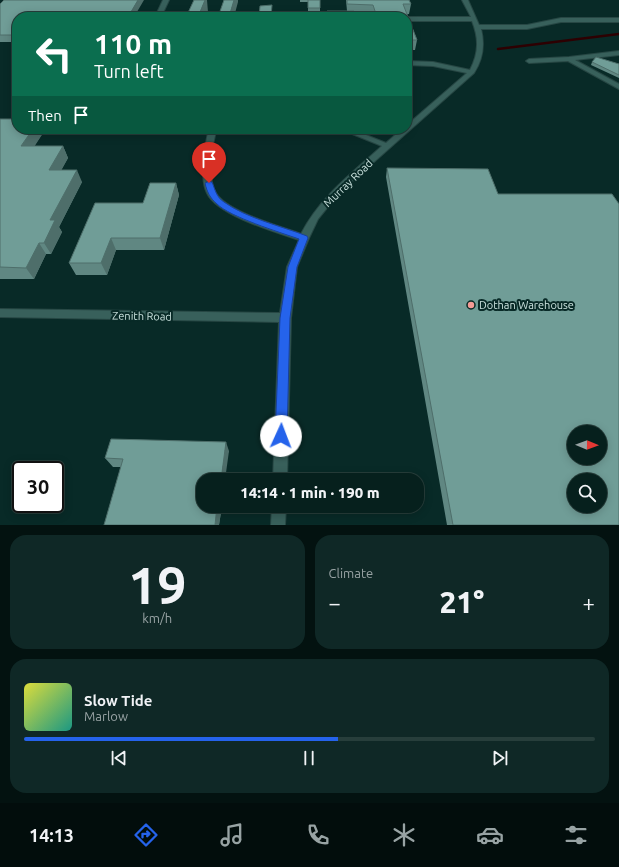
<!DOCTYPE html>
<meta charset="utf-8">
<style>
:root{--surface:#06201d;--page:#0f2826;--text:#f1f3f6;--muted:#98a3a4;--line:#273e3b;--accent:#2563eb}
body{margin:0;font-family:Ubuntu,sans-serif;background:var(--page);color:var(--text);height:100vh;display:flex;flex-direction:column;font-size:15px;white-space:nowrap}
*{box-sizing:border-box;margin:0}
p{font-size:13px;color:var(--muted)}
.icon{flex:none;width:22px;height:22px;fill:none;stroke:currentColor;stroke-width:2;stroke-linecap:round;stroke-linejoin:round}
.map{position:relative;height:525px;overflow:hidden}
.panel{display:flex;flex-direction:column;gap:10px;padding:10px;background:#031210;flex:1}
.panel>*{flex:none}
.top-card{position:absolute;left:12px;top:12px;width:400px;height:122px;border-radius:16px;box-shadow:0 2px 10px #0003,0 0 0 1px var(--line);background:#0b6e4f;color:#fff;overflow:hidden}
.needle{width:26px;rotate:91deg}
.tools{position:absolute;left:567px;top:425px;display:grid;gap:8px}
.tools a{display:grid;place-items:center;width:40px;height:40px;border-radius:50%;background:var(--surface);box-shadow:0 2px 10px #0003,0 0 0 1px var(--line);font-size:20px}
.speed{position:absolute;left:12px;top:461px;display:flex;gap:8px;font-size:20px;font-weight:700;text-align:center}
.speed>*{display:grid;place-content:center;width:52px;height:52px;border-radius:50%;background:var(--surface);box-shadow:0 2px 10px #0003,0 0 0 1px var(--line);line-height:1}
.speed .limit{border:2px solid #111;border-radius:6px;background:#fff;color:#111}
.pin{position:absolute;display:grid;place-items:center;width:34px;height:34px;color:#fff;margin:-41px -17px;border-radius:50% 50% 50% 0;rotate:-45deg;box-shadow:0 0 4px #0007}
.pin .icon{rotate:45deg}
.me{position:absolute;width:44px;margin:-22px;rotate:2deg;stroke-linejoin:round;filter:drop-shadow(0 0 3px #0008)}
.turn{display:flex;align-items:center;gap:14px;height:84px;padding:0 16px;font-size:18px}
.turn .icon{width:52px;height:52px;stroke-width:2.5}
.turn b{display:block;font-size:28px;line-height:34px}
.then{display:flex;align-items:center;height:38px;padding:0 16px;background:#0003;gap:8px;font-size:15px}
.big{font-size:30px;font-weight:800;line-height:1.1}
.panel .widget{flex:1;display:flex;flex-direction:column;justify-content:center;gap:6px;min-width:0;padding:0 14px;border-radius:16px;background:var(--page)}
.panel .dial{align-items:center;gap:0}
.dial b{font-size:52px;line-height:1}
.song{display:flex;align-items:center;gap:12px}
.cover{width:48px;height:48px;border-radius:6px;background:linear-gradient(135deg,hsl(60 70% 55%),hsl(170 70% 35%))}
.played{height:4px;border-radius:2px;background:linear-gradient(90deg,var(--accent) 55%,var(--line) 55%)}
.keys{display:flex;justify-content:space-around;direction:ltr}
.heat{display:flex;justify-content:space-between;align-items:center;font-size:22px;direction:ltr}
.panel .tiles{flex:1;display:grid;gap:10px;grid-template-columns:1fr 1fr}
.widget:last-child{grid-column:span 2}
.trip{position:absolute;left:196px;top:473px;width:228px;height:40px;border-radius:16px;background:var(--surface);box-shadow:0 2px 10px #0003,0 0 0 1px var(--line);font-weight:800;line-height:40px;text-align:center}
.dock{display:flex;height:64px;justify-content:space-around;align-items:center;background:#020d0c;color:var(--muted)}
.dock .icon{width:28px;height:28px}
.dock .current{color:var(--accent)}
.dock b{font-size:18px;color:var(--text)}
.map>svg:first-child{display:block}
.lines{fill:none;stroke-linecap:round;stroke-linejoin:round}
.stream{stroke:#2d0002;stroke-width:2.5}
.street-casing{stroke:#274744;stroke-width:2}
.street{fill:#38605b;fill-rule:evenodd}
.wall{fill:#608782}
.shaded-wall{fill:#4e6e6a}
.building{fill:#709d97;stroke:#4e6e6a;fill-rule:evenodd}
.route{fill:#2563eb;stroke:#184099}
.poi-dot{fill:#f59b96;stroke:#082a27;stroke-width:1.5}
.labels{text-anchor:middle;stroke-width:4;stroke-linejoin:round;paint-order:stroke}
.street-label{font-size:11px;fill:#cbe2de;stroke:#082a27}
.poi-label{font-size:11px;fill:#cbe2de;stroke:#082a27;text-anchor:start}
</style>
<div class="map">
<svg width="619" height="525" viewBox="0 0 619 525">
<rect width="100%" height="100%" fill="#082a27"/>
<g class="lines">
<path class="stream" d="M 498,49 L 619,34"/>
<defs>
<path id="street" d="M 163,0 L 169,0 L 161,17 L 155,17 Z
M 462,0 L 468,0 L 479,25 L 527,25 L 561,18 L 619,18 L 619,22 L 561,22 L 527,29 L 481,29 C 485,45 483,59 474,73 L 339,193 L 318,219 L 309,238 L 297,267 L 291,318 L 287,480 L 273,480 L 279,322 L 0,317 L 0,309 L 280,313 L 287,267 L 299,240 C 275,232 217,215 207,193 C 202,183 203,170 204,159 C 205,149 206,139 209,129 L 217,129 C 212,143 207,180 216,193 C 227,212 280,226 301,234 C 320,197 352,173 382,146 L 340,129 L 351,129 L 386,143 L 402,129 L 407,129 L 407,125 L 467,73 L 433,66 L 407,65 L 407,61 L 433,62 L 470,70 C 479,53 479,38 472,21 L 407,21 L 407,17 L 471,17 Z
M 619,51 L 619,55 L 575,60 L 619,84 L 619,89 L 568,61 L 529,63 L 526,61 L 529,59 L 569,57 Z
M 272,506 L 286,506 L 285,525 L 271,525 Z"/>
</defs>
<use href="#street" class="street-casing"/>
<use href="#street" class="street"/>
</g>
<path class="wall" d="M 300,0 L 320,0 L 320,13 L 308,13 L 308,2 L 300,2 Z
M 346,0 L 409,0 L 411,4 L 409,14 L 407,14 L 417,40 L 415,50 L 407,50 L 407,17 L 373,17 L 373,14 L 355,14 L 356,17 L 327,17 L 327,11 L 347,11 Z
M 0,4 L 17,17 L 17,42 L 0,42 Z
M 592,62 L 619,64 L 619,78 L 591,65 Z
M 0,119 L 45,130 L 34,146 L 63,146 L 68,158 L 61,170 L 82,182 L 59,227 L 62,232 L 51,254 L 46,254 L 34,279 L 0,279 Z
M 387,168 L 619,525 L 447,525 L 386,177 Z
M 176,183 L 179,195 L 164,250 L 116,250 L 107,275 L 76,275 L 69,263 L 143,203 Z
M 229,451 L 203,506 L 222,506 L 219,525 L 120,467 L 113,467 L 105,458 Z"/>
<path class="shaded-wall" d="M 138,0 L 144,0 L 134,17 L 128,17 Z
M 205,0 L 207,0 L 208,12 L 206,17 L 198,17 Z
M 234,0 L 238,0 L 238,2 L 234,17 L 229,17 Z
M 159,12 L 160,17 L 156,17 Z
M 33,129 L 44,129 L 45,130 L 27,158 L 21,146 Z
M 63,146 L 68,158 L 55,182 L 49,170 Z
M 77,170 L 82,182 L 59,227 L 62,232 L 51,254 L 44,243 L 50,220 Z
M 176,183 L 179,195 L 164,250 L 160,238 Z
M 111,238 L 116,250 L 107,275 L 101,263 Z
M 39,243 L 46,254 L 34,279 L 26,268 Z
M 226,442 L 229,451 L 225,480 L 221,480 Z
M 217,506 L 222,506 L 219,525 L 215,525 Z"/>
<path class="building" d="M 4,0 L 138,0 L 128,17 L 17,17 L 17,35 L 0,35 L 0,4 Z
M 194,0 L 205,0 L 198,17 L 186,17 Z
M 224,0 L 234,0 L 229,17 L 218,17 Z
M 308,0 L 320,0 L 320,8 L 308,8 Z
M 347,0 L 409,0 L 411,4 L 403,4 L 417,40 L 407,40 L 407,17 L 377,17 L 373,5 L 347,4 Z
M 272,5 L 271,17 L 259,17 L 260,6 Z
M 327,11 L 354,11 L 356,17 L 328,17 Z
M 148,12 L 159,12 L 156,17 L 145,17 Z
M 596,57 L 619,64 L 619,75 L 592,62 Z
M 0,119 L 17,119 L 17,129 L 33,129 L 21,146 L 63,146 L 49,170 L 77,170 L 50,220 L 55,220 L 44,243 L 39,243 L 26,268 L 0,267 Z
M 387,168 L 488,169 L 498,194 L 612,194 L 619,204 L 619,525 L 453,525 ZM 574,432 L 600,432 L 600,458 L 574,458 ZM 574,480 L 600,480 L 600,506 L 574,506 Z
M 150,183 L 176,183 L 160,238 L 111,238 L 101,263 L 69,263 L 95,203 L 143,203 Z
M 111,439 L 226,442 L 221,480 L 203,480 L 203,506 L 217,506 L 215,525 L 104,525 L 123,459 L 105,458 Z"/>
<path class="route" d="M 209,181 L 212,182 C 215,189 216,197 224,202 C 246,218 281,226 307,236 L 308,238 L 297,267 L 290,318 L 287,436 L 285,440 L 281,442 L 277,440 L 275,436 L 280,318 L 288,267 L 299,239 C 279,232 230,217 217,204 C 210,198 207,192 205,183 Z"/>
<circle class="poi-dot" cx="471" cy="305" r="4"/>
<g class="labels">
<g class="street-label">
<text transform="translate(348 183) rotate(-44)" y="4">Murray Road</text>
<text transform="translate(142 316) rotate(1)" y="4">Zenith Road</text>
</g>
<g class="poi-label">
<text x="479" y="309">Dothan Warehouse</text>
</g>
</g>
</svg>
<div class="tools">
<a><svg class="needle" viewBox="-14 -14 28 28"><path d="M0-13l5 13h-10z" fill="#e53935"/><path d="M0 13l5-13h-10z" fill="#98a3a4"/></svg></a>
<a><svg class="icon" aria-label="search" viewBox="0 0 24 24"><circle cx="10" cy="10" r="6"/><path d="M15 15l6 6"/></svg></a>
</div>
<div class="speed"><div class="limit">30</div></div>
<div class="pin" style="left:209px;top:183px;background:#d93025"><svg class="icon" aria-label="arrive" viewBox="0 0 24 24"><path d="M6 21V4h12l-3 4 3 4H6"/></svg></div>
<svg class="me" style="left:281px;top:436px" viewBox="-20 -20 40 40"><circle r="19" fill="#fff"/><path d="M0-13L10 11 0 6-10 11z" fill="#2563eb"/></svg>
<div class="trip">14:14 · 1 min · 190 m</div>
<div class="top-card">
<div class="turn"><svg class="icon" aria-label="left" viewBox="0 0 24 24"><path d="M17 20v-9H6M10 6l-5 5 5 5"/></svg><div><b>110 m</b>Turn left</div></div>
<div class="then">Then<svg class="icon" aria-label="arrive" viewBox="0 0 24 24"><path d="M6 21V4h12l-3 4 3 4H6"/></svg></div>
</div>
</div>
<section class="panel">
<div class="tiles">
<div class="widget dial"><b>19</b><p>km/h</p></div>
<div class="widget"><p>Climate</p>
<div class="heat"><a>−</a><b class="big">21°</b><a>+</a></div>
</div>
<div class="widget">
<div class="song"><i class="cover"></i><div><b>Slow Tide</b><p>Marlow</p></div></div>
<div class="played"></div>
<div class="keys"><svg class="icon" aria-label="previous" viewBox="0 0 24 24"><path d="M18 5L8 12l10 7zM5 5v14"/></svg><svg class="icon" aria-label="pause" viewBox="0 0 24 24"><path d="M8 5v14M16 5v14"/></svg><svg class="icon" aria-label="next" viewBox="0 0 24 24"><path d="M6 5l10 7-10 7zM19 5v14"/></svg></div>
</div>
</div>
</section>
<nav class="dock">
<b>14:13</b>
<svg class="icon current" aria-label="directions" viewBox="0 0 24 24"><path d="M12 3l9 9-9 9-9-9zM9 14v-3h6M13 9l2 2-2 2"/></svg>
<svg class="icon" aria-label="music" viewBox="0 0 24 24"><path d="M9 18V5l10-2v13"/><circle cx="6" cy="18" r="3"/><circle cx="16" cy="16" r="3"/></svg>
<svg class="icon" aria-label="phone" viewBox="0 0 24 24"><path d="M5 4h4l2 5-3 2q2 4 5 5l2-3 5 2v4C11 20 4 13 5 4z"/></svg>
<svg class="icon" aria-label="climate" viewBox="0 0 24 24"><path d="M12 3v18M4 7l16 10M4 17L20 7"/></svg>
<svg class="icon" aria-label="car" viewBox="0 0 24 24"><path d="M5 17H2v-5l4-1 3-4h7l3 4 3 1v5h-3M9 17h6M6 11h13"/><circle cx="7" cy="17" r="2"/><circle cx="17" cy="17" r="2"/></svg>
<svg class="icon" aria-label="filters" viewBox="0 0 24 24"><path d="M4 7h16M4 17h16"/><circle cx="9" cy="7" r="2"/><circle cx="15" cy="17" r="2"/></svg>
</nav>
